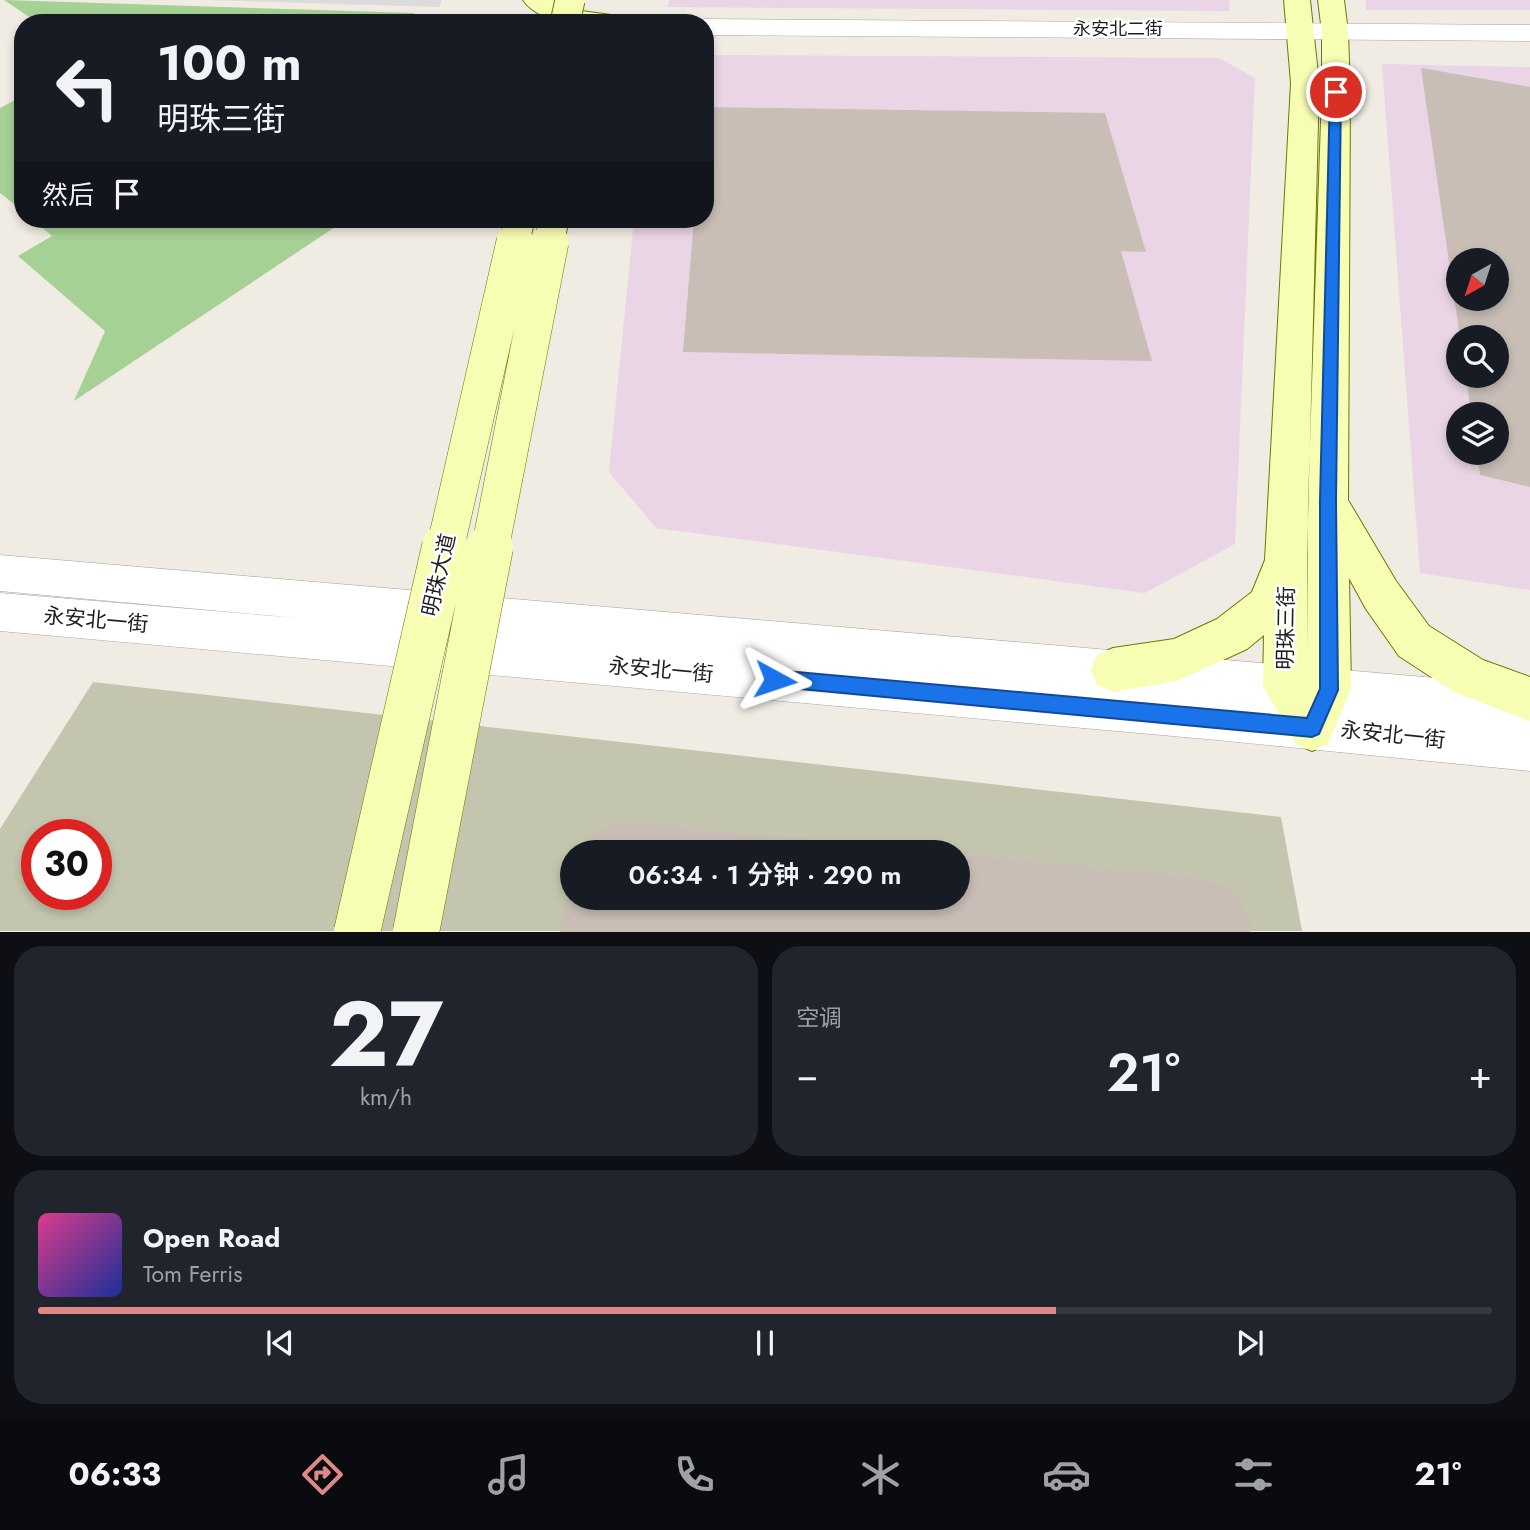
<!DOCTYPE html>
<html lang="zh">
<meta charset="utf-8">
<style>
:root{--surface:#171b24;--page:#20242c;--text:#f1f3f6;--muted:#9ea1a6;--line:#363941;--accent:#e08787}
body{margin:0;font-family:Jost,"Noto Sans SC",sans-serif;background:var(--page);color:var(--text);height:100vh;display:flex;flex-direction:column;font-size:26px;white-space:nowrap}
*{box-sizing:border-box;margin:0}
p{font-size:23px;color:var(--muted)}
.icon{flex:none;width:38px;height:38px;fill:none;stroke:currentColor;stroke-width:2;stroke-linecap:round;stroke-linejoin:round}
.map{position:relative;height:932px;overflow:hidden}
.details{display:flex;flex-direction:column;gap:14px;padding:14px;background:#0d0f14;flex:1}
.details>*{flex:none}
.guide{position:absolute;left:14px;top:14px;width:700px;height:214px;border-radius:28px;box-shadow:0 4px 10px #0003;background:#171b24;color:var(--text);overflow:hidden}
.needle{width:46px;rotate:219deg}
.fabs{position:absolute;left:1446px;top:248px;display:grid;gap:14px}
.fabs a{display:grid;place-items:center;width:63px;height:63px;border-radius:50%;background:var(--surface);box-shadow:0 4px 10px #0003;font-size:35px}
.speed{position:absolute;left:21px;top:819px;display:flex;gap:14px;font-size:35px;font-weight:700;text-align:center}
.speed>*{display:grid;place-content:center;width:91px;height:91px;border-radius:50%;background:var(--surface);box-shadow:0 4px 10px #0003;line-height:1}
.speed .limit{border:10px solid #d22;background:#fff;color:#111}
.pin{position:absolute;display:grid;place-items:center;width:60px;height:60px;color:#fff;margin:-30px;border:4px solid #fff;border-radius:50%;box-shadow:0 2px 7px #0007}
.me{position:absolute;width:77px;margin:-38px;rotate:95deg;stroke-linejoin:round;filter:drop-shadow(0 0 5px #0008)}
.turn{display:flex;align-items:center;gap:24px;height:147px;padding:0 28px;font-size:32px}
.turn .icon{width:91px;height:91px;stroke-width:2.5}
.turn b{display:block;font-size:49px;line-height:60px}
.then{display:flex;align-items:center;height:66px;padding:0 28px;background:#0003;gap:14px;font-size:26px}
.big{font-size:52px;font-weight:600;line-height:1.1}
.details .widget{flex:1;display:flex;flex-direction:column;justify-content:center;gap:10px;min-width:0;padding:0 24px;border-radius:28px;background:var(--page)}
.details .dial{align-items:center;gap:0}
.dial b{font-size:91px;line-height:1}
.song{display:flex;align-items:center;gap:21px}
.cover{width:84px;height:84px;border-radius:10px;background:linear-gradient(135deg,hsl(330 70% 55%),hsl(230 70% 35%))}
.played{height:7px;border-radius:4px;background:linear-gradient(90deg,var(--accent) 70%,var(--line) 70%)}
.keys{display:flex;justify-content:space-around;direction:ltr}
.heat{display:flex;justify-content:space-between;align-items:center;font-size:38px;direction:ltr}
.details .tiles{flex:1;display:grid;gap:14px;grid-template-columns:1fr 1fr}
.widget:last-child{grid-column:span 2}
.trip{position:absolute;left:560px;top:840px;width:410px;height:70px;border-radius:35px;background:var(--surface);box-shadow:0 4px 10px #0003;font-weight:600;line-height:70px;text-align:center}
.tabs{display:flex;height:112px;justify-content:space-around;align-items:center;background:#090b0e;color:var(--muted)}
.tabs .icon{width:49px;height:49px}
.tabs .on{color:var(--accent)}
.tabs b{font-size:32px;color:var(--text)}
.map>svg:first-child{display:block}
.residential{fill:#dcdbdb}
.industrial{fill:#e9d5e5;fill-rule:evenodd}
.construction{fill:#c4c5ae;fill-rule:evenodd}
.forest{fill:#a6d195}
.building{fill:#c8beb6;fill-rule:evenodd}
.lines{fill:none;stroke-linecap:round;stroke-linejoin:round}
.street-casing{stroke:#a5a5a5;stroke-width:1}
.secondary-casing{stroke:#6b7a00;stroke-width:2}
.street{fill:#fff;fill-rule:evenodd}
.secondary{fill:#f8fdb4;fill-rule:evenodd}
.secondary-bridge-far2-casing{stroke:#6b7a00;stroke-width:31;stroke-linecap:butt}
.secondary-bridge-far1-casing{stroke:#6b7a00;stroke-width:38;stroke-linecap:butt}
.secondary-bridge-casing{stroke:#6b7a00;stroke-width:47;stroke-linecap:butt}
.secondary-bridge-far2{stroke:#f8fdb4;stroke-width:29}
.secondary-bridge-far1{stroke:#f8fdb4;stroke-width:37}
.secondary-bridge{stroke:#f8fdb4;stroke-width:46}
.route{fill:#1a73e8;stroke:#114b97;stroke-width:2}
.labels{text-anchor:middle;stroke-width:5;stroke-linejoin:round;paint-order:stroke}
.far-street-label{font-size:18px;fill:#1e1e1e;stroke:#fff}
.street-label{font-size:21px;fill:#1e1e1e;stroke:#fff}
</style>
<div class="map">
<svg width="1530" height="932" viewBox="0 0 1530 932">
<rect width="100%" height="100%" fill="#f0ece3"/>
<path class="residential" d="M 206,0 L 442,0 L 439,7 Z"/>
<path class="industrial" d="M 669,0 L 1230,0 L 1229,11 L 668,7 Z
M 1366,0 L 1530,0 L 1530,10 L 1366,10 Z
M 705,55 L 1219,58 L 1255,78 L 1235,544 L 1145,593 L 656,528 L 609,472 L 634,219 L 705,219 Z
M 1382,64 L 1530,67 L 1530,590 L 1420,573 ZM 1458,261 L 1496,261 L 1496,299 L 1458,299 ZM 1458,338 L 1496,338 L 1496,376 L 1458,376 ZM 1458,415 L 1496,415 L 1496,453 L 1458,453 Z"/>
<path class="construction" d="M 93,682 L 1281,817 L 1302,931 L 0,931 L 0,829 ZM 37,835 L 96,835 L 96,894 L 37,894 ZM 572,852 L 957,852 L 957,898 L 572,898 Z"/>
<path class="forest" d="M 4,0 L 414,13 L 421,23 L 38,23 Z
M 23,96 L 23,211 L 0,193 L 0,108 Z
M 32,219 L 347,219 L 74,401 L 105,331 L 18,256 L 52,236 Z"/>
<path class="building" d="M 1421,68 L 1530,87 L 1530,487 L 1480,475 L 1477,453 L 1496,453 L 1496,415 L 1471,415 L 1466,376 L 1496,376 L 1496,338 L 1460,338 ZM 1458,261 L 1496,261 L 1496,299 L 1458,299 Z
M 705,107 L 1105,113 L 1146,252 L 1121,251 L 1152,361 L 683,352 L 694,219 L 705,219 Z
M 614,821 L 917,850 L 917,852 L 582,852 L 594,835 Z
M 957,854 L 1200,878 L 1222,886 L 1237,897 L 1250,918 L 1250,932 L 560,932 L 571,876 L 572,898 L 957,898 Z"/>
<g class="lines">
<defs>
<path id="street" d="M 705,19 L 1530,25 L 1530,41 L 705,35 L 705,23 L 695,23 Z
M 0,555 L 1530,686 L 1530,771 L 1217,740 L 0,631 L 0,593 L 297,618 L 0,591 Z"/>
<path id="secondary" d="M 523,0 L 556,0 L 574,10 L 626,17 L 630,23 C 598,23 544,30 523,0 Z
M 1284,0 L 1310,0 L 1319,83 L 1307,558 L 1307,649 L 1308,501 L 1322,92 L 1322,32 L 1318,0 L 1344,0 L 1348,32 L 1350,92 L 1348,500 L 1396,581 L 1429,626 L 1483,660 L 1530,677 L 1530,721 L 1454,692 L 1399,656 L 1366,609 L 1349,578 L 1351,689 L 1328,744 L 1312,751 L 1296,744 L 1263,686 L 1264,635 L 1247,649 L 1177,681 L 1113,692 L 1097,685 L 1091,670 L 1097,655 L 1113,648 L 1174,639 L 1217,619 L 1252,592 L 1265,560 L 1291,83 Z"/>
</defs>
<use href="#street" class="street-casing"/>
<use href="#secondary" class="secondary-casing"/>
<use href="#street" class="street"/>
<use href="#secondary" class="secondary"/>
<defs>
<path id="secondary-bridge-far2" d="M 565,23 L 570,0
M 514,244 L 520,219
M 549,244 L 554,219"/>
<path id="secondary-bridge-far1" d="M 445,549 L 515,242
M 490,549 L 550,242"/>
<path id="secondary-bridge" d="M 357,932 L 445,547
M 416,932 L 490,547"/>
</defs>
<use href="#secondary-bridge-far2" class="secondary-bridge-far2-casing"/>
<use href="#secondary-bridge-far1" class="secondary-bridge-far1-casing"/>
<use href="#secondary-bridge" class="secondary-bridge-casing"/>
<use href="#secondary-bridge-far2" class="secondary-bridge-far2"/>
<use href="#secondary-bridge-far1" class="secondary-bridge-far1"/>
<use href="#secondary-bridge" class="secondary-bridge"/>
</g>
<path class="route" d="M 1336,89 L 1341,92 L 1336,501 L 1338,690 L 1319,734 L 1312,737 L 768,686 L 765,680 L 768,673 L 775,670 L 1307,718 L 1320,689 L 1320,501 L 1330,92 Z"/>
<g class="labels">
<g class="far-street-label">
<text x="1118" y="35">永安北二街</text>
</g>
<g class="street-label">
<text transform="translate(439 575) rotate(-77)" y="7">明珠大道</text>
<text transform="translate(96 620) rotate(5)" y="7">永安北一街</text>
<text transform="translate(1286 628) rotate(-89)" y="7">明珠三街</text>
<text transform="translate(661 670) rotate(5)" y="7">永安北一街</text>
<text transform="translate(1393 735) rotate(6)" y="7">永安北一街</text>
</g>
</g>
</svg>
<div class="fabs">
<a><svg class="needle" viewBox="-14 -14 28 28"><path d="M0-13l5 13h-10z" fill="#e53935"/><path d="M0 13l5-13h-10z" fill="#9ea1a6"/></svg></a>
<a><svg class="icon" aria-label="search" viewBox="0 0 24 24"><circle cx="10" cy="10" r="6"/><path d="M15 15l6 6"/></svg></a>
<a><svg class="icon" aria-label="layers" viewBox="0 0 24 24"><path d="M12 4l9 5-9 5-9-5zM3 14l9 5 9-5"/></svg></a>
</div>
<div class="speed"><div class="limit">30</div></div>
<div class="pin" style="left:1336px;top:92px;background:#d93025"><svg class="icon" aria-label="arrive" viewBox="0 0 24 24"><path d="M6 21V4h12l-3 4 3 4H6"/></svg></div>
<svg class="me" style="left:775px;top:680px" viewBox="-20 -20 40 40"><path d="M0-17L14 15 0 8-14 15z" fill="#1a73e8" stroke="#fff" stroke-width="4"/></svg>
<div class="trip">06:34 · 1 分钟 · 290 m</div>
<div class="guide">
<div class="turn"><svg class="icon" aria-label="left" viewBox="0 0 24 24"><path d="M17 20v-9H6M10 6l-5 5 5 5"/></svg><div><b>100 m</b>明珠三街</div></div>
<div class="then">然后<svg class="icon" aria-label="arrive" viewBox="0 0 24 24"><path d="M6 21V4h12l-3 4 3 4H6"/></svg></div>
</div>
</div>
<section class="details">
<div class="tiles">
<div class="widget dial"><b>27</b><p>km/h</p></div>
<div class="widget"><p>空调</p>
<div class="heat"><a>−</a><b class="big">21°</b><a>+</a></div>
</div>
<div class="widget">
<div class="song"><i class="cover"></i><div><b>Open Road</b><p>Tom Ferris</p></div></div>
<div class="played"></div>
<div class="keys"><svg class="icon" aria-label="previous" viewBox="0 0 24 24"><path d="M18 5L8 12l10 7zM5 5v14"/></svg><svg class="icon" aria-label="pause" viewBox="0 0 24 24"><path d="M8 5v14M16 5v14"/></svg><svg class="icon" aria-label="next" viewBox="0 0 24 24"><path d="M6 5l10 7-10 7zM19 5v14"/></svg></div>
</div>
</div>
</section>
<nav class="tabs">
<b>06:33</b>
<svg class="icon on" aria-label="directions" viewBox="0 0 24 24"><path d="M12 3l9 9-9 9-9-9zM9 14v-3h6M13 9l2 2-2 2"/></svg>
<svg class="icon" aria-label="music" viewBox="0 0 24 24"><path d="M9 18V5l10-2v13"/><circle cx="6" cy="18" r="3"/><circle cx="16" cy="16" r="3"/></svg>
<svg class="icon" aria-label="phone" viewBox="0 0 24 24"><path d="M5 4h4l2 5-3 2q2 4 5 5l2-3 5 2v4C11 20 4 13 5 4z"/></svg>
<svg class="icon" aria-label="climate" viewBox="0 0 24 24"><path d="M12 3v18M4 7l16 10M4 17L20 7"/></svg>
<svg class="icon" aria-label="car" viewBox="0 0 24 24"><path d="M5 17H2v-5l4-1 3-4h7l3 4 3 1v5h-3M9 17h6M6 11h13"/><circle cx="7" cy="17" r="2"/><circle cx="17" cy="17" r="2"/></svg>
<svg class="icon" aria-label="filters" viewBox="0 0 24 24"><path d="M4 7h16M4 17h16"/><circle cx="9" cy="7" r="2"/><circle cx="15" cy="17" r="2"/></svg>
<b>21°</b>
</nav>
